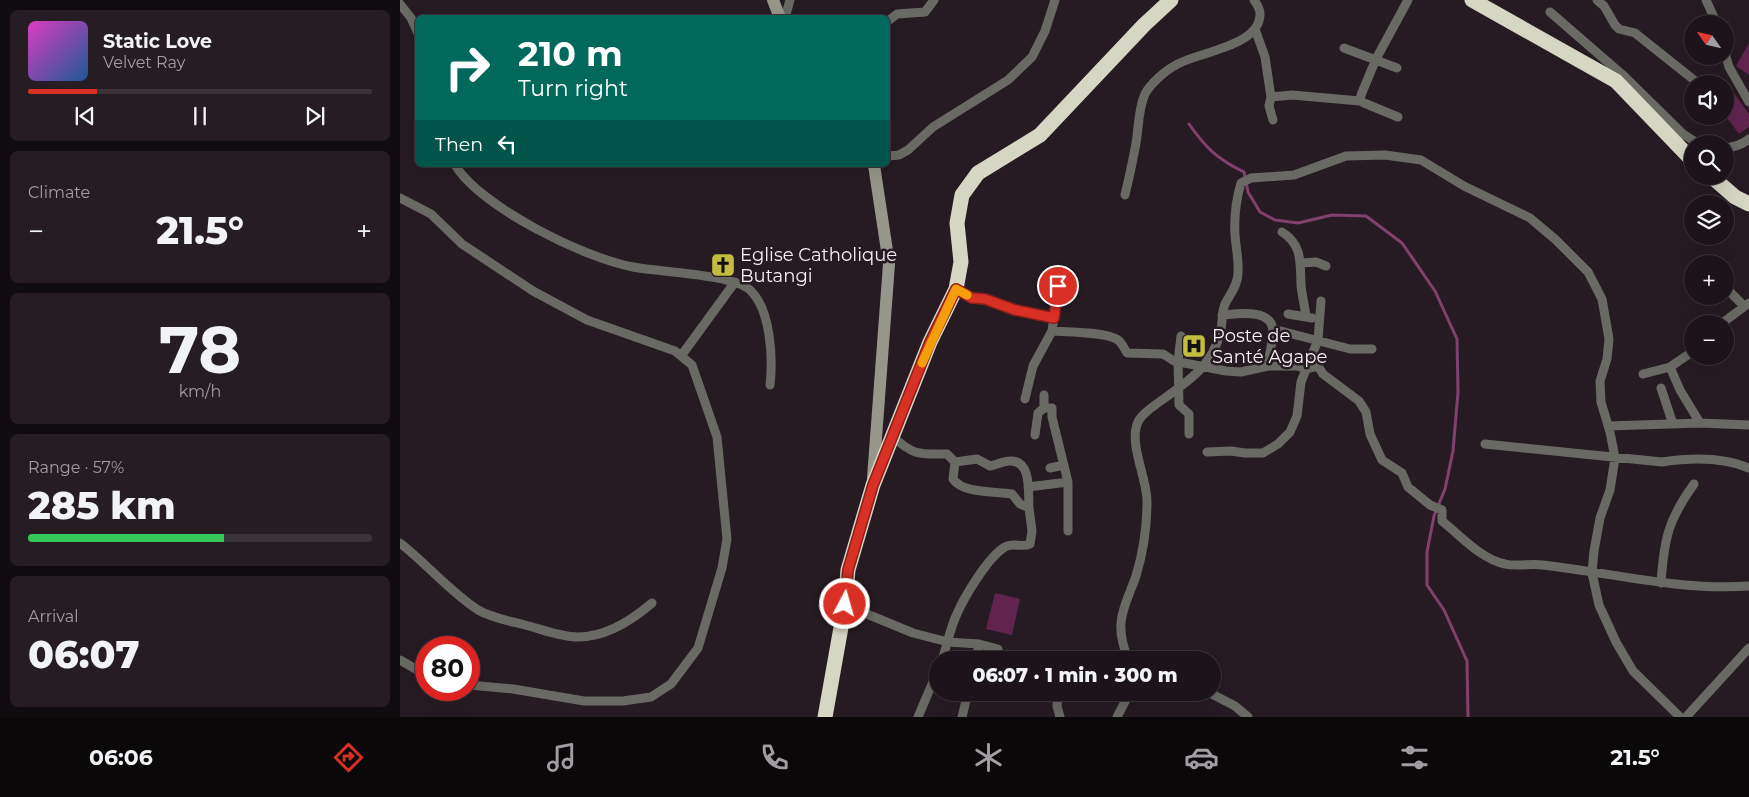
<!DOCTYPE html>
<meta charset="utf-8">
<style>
:root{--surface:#1c141a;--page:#251d23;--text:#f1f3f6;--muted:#a09ea2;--line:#3a3339;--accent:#d93025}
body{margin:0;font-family:Montserrat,sans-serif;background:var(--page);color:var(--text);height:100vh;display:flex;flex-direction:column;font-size:19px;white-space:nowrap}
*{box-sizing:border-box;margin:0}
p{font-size:16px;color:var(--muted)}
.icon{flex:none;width:28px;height:28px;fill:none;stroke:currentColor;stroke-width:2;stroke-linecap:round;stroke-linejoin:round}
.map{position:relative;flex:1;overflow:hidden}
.details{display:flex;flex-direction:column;gap:10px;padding:10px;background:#0f0b0e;width:400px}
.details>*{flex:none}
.hud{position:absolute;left:15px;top:15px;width:475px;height:152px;border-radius:8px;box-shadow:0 5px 20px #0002,0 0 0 1px var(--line);background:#00695c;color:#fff;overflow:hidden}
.needle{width:32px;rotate:304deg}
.controls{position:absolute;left:1284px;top:15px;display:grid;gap:10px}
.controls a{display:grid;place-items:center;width:50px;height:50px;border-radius:50%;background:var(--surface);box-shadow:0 5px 20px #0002,0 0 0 1px var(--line);font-size:25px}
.speed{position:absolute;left:15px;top:636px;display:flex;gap:10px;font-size:25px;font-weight:700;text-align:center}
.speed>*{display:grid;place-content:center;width:65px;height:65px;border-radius:50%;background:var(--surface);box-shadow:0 5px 20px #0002,0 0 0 1px var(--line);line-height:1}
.speed .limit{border:8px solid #d22;background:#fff;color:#111}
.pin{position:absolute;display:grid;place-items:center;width:42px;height:42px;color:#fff;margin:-21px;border:2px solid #fff;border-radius:50%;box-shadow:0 1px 5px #0007}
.me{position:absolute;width:55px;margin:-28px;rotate:6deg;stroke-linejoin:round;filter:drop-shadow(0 0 4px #0008)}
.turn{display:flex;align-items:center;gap:18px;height:105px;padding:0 20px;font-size:22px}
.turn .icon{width:65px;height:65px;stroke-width:2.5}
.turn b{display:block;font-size:35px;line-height:42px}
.then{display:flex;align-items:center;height:48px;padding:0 20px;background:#0003;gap:10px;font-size:19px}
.big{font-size:38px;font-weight:800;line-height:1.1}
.details .widget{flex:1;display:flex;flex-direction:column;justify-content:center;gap:8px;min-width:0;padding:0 18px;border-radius:8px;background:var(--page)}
.details .dial{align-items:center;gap:0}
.dial b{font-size:65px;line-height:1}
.song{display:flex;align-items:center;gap:15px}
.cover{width:60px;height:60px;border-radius:8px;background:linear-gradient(135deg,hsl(310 70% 55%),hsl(210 70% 35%))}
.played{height:5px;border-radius:2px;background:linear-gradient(90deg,var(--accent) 20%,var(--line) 20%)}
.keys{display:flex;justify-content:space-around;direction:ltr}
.heat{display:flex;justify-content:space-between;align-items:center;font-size:28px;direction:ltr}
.charge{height:8px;border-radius:4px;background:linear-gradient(90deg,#34c759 57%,var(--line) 0)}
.trip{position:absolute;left:529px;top:651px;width:292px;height:50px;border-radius:25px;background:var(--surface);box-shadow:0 5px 20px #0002,0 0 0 1px var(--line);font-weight:800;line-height:50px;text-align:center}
.menu{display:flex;height:80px;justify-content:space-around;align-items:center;background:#0b080a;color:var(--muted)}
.menu .icon{width:35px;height:35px}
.menu .active{color:var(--accent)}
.menu b{font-size:22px;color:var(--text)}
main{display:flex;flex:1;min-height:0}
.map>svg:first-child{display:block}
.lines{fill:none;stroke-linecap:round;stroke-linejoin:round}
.stream{stroke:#81416d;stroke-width:3}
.building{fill:#60244f}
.street{stroke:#6a6a64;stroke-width:9}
.secondary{stroke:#96968b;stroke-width:12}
.highway{stroke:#d6d6c5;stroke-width:15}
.route-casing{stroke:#8d1f18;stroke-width:12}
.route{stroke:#d93025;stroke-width:9}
.slow{stroke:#f59e0b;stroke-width:9}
.labels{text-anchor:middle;stroke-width:5;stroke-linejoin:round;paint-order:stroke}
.poi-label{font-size:18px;fill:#f7eff4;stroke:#261b22;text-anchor:start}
</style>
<main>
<section class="details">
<div class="widget">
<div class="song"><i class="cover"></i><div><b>Static Love</b><p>Velvet Ray</p></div></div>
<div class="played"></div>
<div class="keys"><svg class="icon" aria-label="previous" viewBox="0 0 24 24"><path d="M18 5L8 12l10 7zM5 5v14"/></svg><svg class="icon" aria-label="pause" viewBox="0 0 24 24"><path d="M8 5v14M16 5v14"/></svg><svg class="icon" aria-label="next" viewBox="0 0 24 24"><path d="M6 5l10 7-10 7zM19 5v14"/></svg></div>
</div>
<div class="widget"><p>Climate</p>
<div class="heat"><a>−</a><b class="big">21.5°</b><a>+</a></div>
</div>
<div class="widget dial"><b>78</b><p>km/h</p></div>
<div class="widget"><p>Range · 57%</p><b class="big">285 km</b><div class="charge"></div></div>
<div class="widget"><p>Arrival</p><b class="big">06:07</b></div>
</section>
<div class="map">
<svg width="1349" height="717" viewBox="0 0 1349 717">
<rect width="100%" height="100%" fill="#261b22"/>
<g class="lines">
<path class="stream" d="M 789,124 C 806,148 817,159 844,172 L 848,192 L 860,212 L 875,220 L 898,223 L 932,215 L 966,216 L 1002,243 L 1035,291 L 1057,339 L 1058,392 L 1053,451 L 1045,489 L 1034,516 L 1027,552 L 1027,585 L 1044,610 L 1067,661 L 1068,717"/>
</g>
<path class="building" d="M 1349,43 L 1349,75 L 1336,66 Z
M 1334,93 L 1349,114 L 1349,127 L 1339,134 L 1325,115 L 1325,100 Z
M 595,593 L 620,599 L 612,635 L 586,629 Z"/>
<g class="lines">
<path class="street" d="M 1197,0 L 1204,6 L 1215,25 L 1219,29 L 1235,33 L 1299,84
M 1306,0 L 1317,24
M 0,4 L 11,18 L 18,33
M 1150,12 L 1225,77 L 1283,134 L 1299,144
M 385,18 L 390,0
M 488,21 L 497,14 L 525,12 L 534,0
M 855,29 L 865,57 L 871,97 L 869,106 L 873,120
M 944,48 L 997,68
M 1325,53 L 1329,67 L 1349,102
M 871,97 L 892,95 L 960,101
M 998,117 L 964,103 L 960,101 L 961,95 L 976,59 L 1008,0
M 1325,148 C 1334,147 1342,145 1349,139
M 488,156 L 499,155 L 508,150 L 533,127 L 608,80 L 632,57 L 645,31 L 655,0
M 55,165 C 81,207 184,258 233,267 C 258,272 335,274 351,291 C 371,311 373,359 370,385
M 725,195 C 729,178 733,160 736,143 C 739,126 738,109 745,94 C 750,84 766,70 776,65 C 797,52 860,47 860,14 C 860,9 857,4 854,0
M 0,198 L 31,214 L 62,244 L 133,291 L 187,320 L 275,351 L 292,365 L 317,437 L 327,539 L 322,568 L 298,648 L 271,684 L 251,697 L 223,701 L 184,701 L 113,689 L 69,685
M 882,232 C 903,245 900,264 901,285 C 902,296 905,307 906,317
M 901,263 L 916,262 L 926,266
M 1325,287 L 1344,306
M 556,289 L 573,297 L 585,299 L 615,310 L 654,318
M 888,314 L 912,318
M 822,315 C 837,314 871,308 873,330 C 873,341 869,355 868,366
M 1321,324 L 1349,303
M 873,329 L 950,349 L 972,349
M 652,331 C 667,332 707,332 718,340 C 722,343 724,348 727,353 L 763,354 L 774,361 L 826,371 L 841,372 L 868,366 L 897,366 L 907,369 L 918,366 L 923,374 L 959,401 L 966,412 L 970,434 L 982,460 L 1002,473 L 1008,487 L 1030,505 L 1042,510 L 1042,521 C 1061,536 1081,559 1105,564 C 1117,567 1131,563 1143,565 C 1212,573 1280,591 1349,586
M 781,336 L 778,362 L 779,405 L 789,414 L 789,434
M 281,356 L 335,282
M 1270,367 L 1280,390 L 1300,423
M 1243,374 L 1270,367 L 1292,352
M 1261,388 L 1273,424
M 625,399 L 633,366 L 652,331 L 658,286
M 644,408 L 644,395
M 1208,426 L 1300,423 L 1349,425
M 635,435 L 638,413 L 644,408 L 652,408 L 652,417 L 668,482 L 668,531
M 492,436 C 514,456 519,454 547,454 L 555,462 L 553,479 C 563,494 596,491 612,494 L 620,504 L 629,508 L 632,531 L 630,544 C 622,548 613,542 605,547 C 588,557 564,597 556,616 C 550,629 547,646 542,660
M 1085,444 L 1262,462 C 1289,458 1323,457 1349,468
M 807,452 L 831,451 L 845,453 L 863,453 L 878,444 L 890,432 L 897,416 L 901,382 L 918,340 L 921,301
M 555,462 L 577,459 L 590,466 C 597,465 603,461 610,461 C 632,460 628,493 629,508
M 650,468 L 664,465
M 628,487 L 668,482
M 0,543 C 27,564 50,592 78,610 C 92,618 110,621 125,625 C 141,629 161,637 178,637 C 206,637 231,621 252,603
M 1261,583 C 1264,539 1268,520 1294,484
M 445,605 L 513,633 L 548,642 L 579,644 L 598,649
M 0,660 L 26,675
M 576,660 L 579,644
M 728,660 C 724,648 720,636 721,623 C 722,607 731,591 736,576 C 743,553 747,525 747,501 C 747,477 727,441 739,420 C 744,412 754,406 762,400 C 788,381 811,367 820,334 C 823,324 821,314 825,304 C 830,294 838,285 838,273 C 839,261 836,248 835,235 C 834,218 836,200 841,183 L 851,178 L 894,175 L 946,156 L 985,155 L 1021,160 L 1064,186 L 1130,218 L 1156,240 L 1188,272 L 1202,299 L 1209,339 L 1207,359 L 1200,381 L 1201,402 L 1210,432 L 1215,458 L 1210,490 L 1200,518 L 1194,551 L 1192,573 L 1199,605 L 1216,642 L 1233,671 L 1280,717
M 808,692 L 835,706 L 848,717
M 658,694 L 657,706 L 660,717
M 518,717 L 538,670
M 562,717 L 568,692
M 717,717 L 730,692
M 1286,717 L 1349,648"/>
<path class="secondary" d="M 373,0 L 380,18
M 473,478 L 489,264 L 474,165"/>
<path class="highway" d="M 1072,0 L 1216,81 L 1292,160
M 1311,176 L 1335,197 L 1349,204
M 425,717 L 445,605 L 448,570 L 473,485 L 530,342 L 556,289 L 561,262 L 557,223 L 562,195 L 578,173 L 640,135 L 744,25 L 771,0"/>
</g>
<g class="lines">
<defs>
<path id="route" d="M 445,604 L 448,570 L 473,485 L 530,342 L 556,289 L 572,298 L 585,299 L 615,310 L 654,318 L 658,286"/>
</defs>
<use href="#route" class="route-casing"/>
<use href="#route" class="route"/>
<path class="slow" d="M 522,363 L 556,289 L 567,295"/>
</g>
<defs>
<symbol id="church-square" viewBox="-11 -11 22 22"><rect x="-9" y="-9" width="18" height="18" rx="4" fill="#c2bd3f" stroke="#261b22"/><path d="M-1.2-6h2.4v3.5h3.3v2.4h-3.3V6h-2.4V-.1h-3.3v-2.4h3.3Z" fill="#111"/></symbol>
<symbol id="hospital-square" viewBox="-11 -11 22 22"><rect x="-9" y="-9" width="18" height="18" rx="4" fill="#c2bd3f" stroke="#261b22"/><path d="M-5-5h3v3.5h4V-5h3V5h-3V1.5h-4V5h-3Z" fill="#111"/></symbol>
</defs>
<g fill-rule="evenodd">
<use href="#church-square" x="309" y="251" width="28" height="28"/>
<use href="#hospital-square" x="780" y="332" width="28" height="28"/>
</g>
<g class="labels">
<g class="poi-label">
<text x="340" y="261">Eglise Catholique<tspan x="340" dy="21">Butangi</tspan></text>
<text x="812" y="342">Poste de<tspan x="812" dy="21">Santé Agape</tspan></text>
</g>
</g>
</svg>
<div class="controls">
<a><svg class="needle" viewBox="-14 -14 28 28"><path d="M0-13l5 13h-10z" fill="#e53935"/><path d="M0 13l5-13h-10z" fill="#a09ea2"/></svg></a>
<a><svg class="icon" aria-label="sound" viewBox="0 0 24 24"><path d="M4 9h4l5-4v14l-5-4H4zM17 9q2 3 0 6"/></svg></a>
<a><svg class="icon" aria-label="search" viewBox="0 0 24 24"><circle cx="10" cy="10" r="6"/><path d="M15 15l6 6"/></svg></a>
<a><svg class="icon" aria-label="layers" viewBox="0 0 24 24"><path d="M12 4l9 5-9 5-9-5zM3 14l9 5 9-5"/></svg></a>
<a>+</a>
<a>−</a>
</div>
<div class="speed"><div class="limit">80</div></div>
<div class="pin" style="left:658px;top:286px;background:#d93025"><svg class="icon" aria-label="arrive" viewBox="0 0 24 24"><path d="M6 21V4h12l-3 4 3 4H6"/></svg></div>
<svg class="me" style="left:445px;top:604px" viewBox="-20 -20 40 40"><circle r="17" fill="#d93025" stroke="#fff" stroke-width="3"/><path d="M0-11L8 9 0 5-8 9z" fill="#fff"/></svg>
<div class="trip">06:07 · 1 min · 300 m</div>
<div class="hud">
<div class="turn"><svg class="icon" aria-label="right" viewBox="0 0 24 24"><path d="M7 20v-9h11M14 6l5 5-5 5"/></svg><div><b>210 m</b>Turn right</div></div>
<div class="then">Then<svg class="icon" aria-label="left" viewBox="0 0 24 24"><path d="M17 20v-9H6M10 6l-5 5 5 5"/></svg></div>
</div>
</div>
</main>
<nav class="menu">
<b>06:06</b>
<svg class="icon active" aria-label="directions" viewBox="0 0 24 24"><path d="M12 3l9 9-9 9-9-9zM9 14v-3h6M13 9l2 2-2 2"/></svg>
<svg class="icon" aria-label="music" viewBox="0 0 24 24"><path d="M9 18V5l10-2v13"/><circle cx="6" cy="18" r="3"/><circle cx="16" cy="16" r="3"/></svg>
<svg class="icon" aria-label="phone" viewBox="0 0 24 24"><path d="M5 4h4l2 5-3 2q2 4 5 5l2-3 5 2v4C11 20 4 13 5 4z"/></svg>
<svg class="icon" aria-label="climate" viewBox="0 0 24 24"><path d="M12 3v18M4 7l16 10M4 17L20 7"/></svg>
<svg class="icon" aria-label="car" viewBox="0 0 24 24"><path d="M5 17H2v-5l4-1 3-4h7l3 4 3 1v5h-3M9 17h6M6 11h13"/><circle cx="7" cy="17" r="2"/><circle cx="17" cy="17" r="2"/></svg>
<svg class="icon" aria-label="filters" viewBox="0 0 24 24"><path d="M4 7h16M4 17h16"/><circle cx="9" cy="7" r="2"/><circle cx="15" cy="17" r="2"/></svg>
<b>21.5°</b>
</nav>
